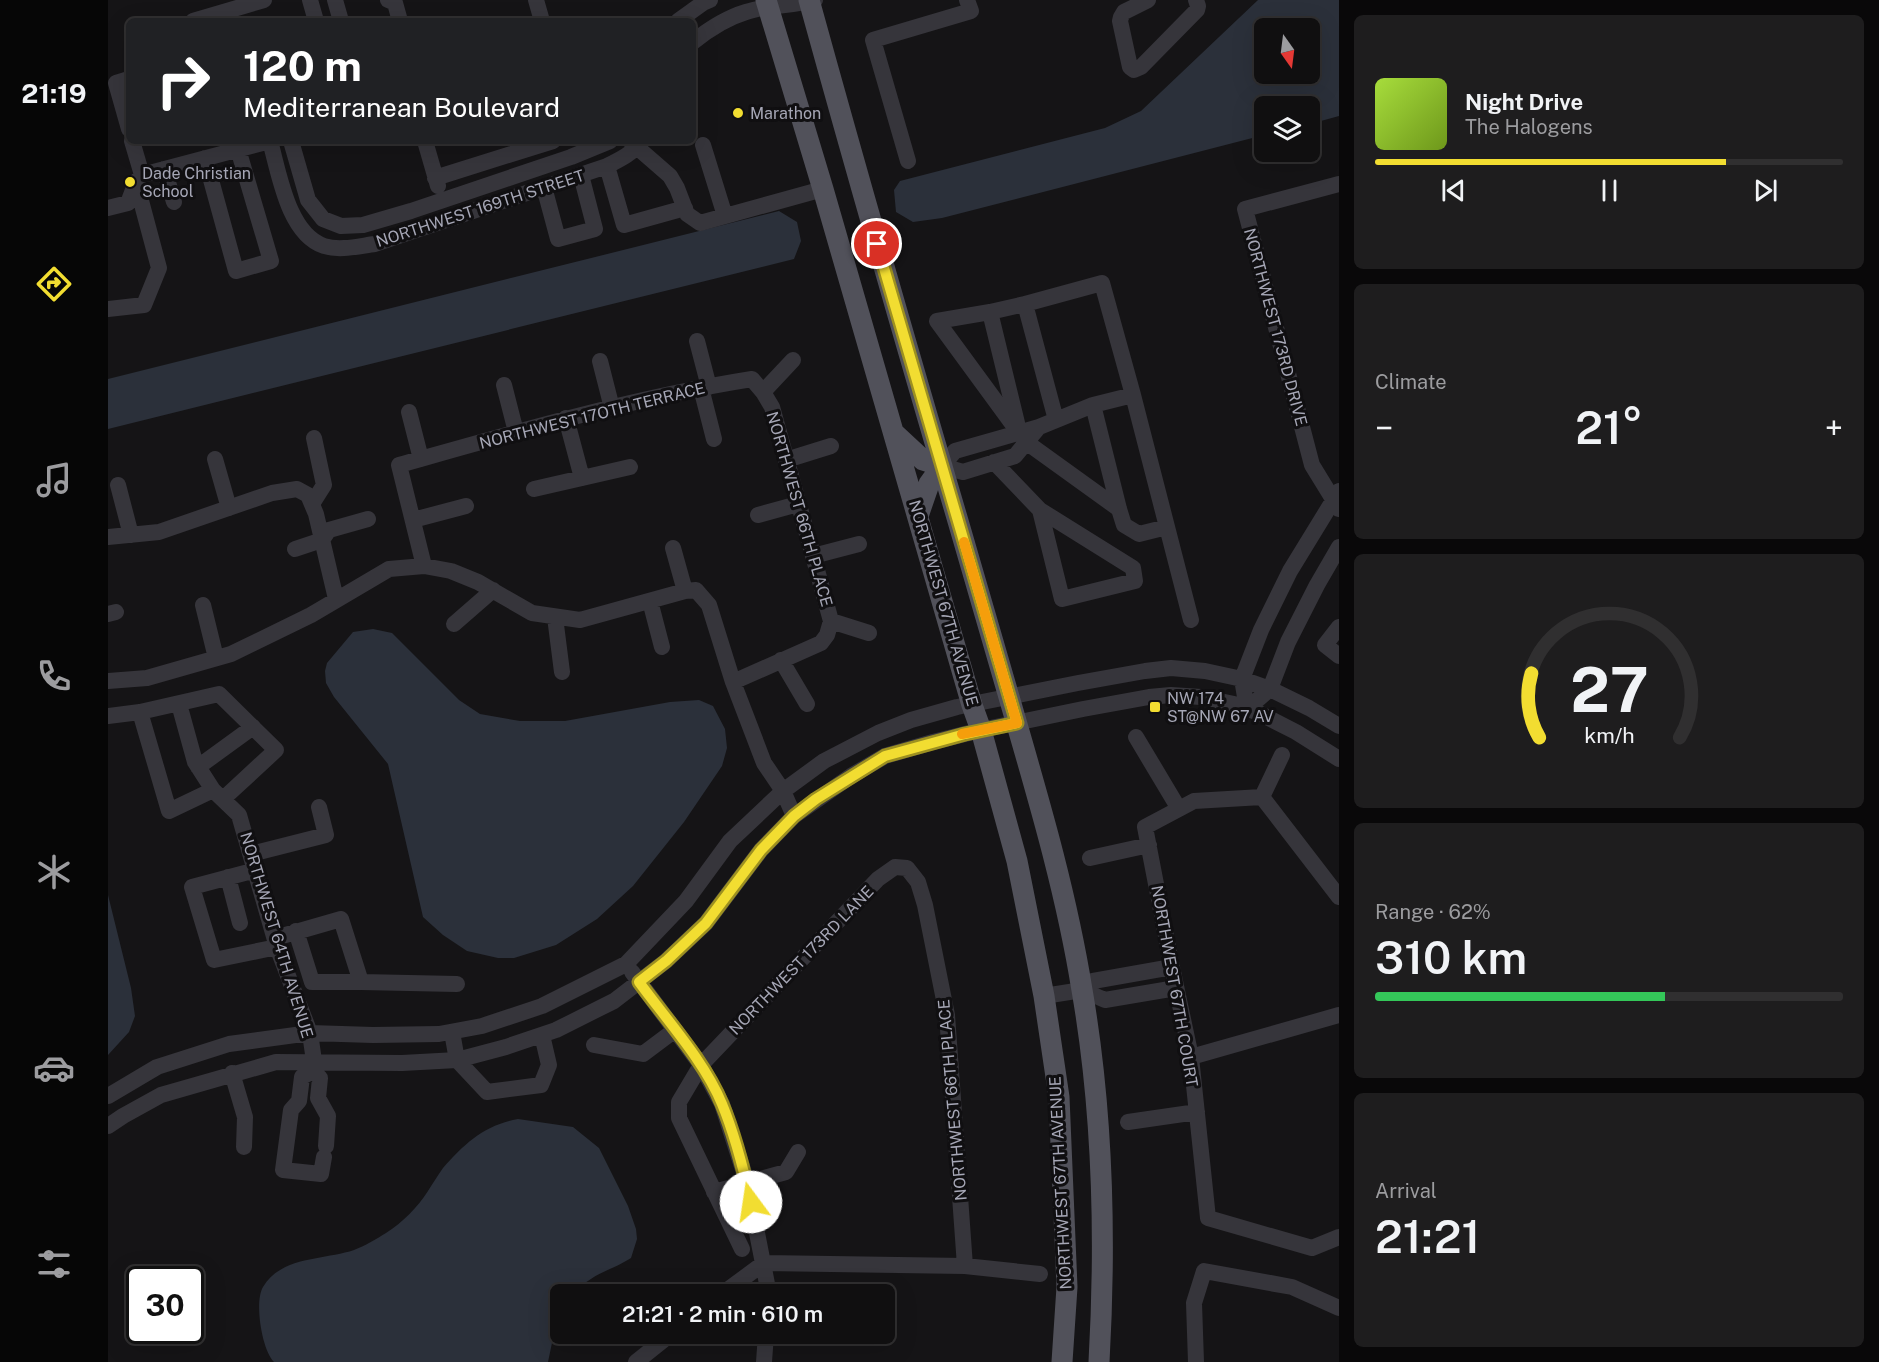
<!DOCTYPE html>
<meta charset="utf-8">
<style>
:root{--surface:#100f10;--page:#1e1d1e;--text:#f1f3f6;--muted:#9c9c9f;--line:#302f30;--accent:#f2dd31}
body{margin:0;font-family:"Public Sans",sans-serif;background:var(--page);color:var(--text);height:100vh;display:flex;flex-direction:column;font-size:22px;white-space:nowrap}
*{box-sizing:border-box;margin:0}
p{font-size:20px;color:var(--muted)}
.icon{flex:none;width:33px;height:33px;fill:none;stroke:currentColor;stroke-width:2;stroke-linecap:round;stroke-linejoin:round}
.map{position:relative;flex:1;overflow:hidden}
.panel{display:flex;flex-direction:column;gap:15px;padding:15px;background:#090809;width:540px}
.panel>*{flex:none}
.banner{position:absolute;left:18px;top:18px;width:570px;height:126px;border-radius:9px;box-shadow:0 6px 24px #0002,0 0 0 2px var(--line);background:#202124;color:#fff;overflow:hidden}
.needle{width:39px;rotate:166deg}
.fabs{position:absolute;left:1146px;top:18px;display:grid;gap:12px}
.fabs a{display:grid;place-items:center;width:66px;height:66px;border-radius:9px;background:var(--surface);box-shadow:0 6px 24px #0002,0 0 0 2px var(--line);font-size:30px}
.speed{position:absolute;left:18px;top:1266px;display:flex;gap:12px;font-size:30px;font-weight:700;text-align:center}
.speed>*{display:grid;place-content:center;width:78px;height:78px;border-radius:50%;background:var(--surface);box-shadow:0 6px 24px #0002,0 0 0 2px var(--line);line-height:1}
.speed .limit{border:3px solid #111;border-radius:9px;background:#fff;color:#111}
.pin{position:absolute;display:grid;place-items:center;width:51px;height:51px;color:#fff;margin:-26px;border:3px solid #fff;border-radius:50%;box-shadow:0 2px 6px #0007}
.me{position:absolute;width:66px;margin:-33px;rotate:346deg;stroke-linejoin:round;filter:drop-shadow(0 0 4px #0008)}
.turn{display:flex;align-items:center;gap:21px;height:126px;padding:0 18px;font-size:27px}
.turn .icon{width:78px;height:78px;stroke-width:2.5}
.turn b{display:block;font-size:42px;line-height:51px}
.big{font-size:45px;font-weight:600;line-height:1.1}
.panel .tile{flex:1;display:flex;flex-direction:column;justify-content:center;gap:9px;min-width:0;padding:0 21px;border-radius:9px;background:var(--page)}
.panel .dial{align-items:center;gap:0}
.dial svg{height:156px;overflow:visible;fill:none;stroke:var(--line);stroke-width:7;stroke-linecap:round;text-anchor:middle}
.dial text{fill:var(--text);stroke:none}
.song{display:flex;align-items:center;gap:18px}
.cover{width:72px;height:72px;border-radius:9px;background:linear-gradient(135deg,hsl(80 70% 55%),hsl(80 70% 35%))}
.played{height:6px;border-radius:3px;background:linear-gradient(90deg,var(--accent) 75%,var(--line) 75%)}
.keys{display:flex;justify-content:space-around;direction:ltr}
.heat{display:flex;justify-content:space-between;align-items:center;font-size:33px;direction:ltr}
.charge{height:9px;border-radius:4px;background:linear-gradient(90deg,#34c759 62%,var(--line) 0)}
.trip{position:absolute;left:442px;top:1284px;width:345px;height:60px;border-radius:9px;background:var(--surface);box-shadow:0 6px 24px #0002,0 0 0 2px var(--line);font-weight:600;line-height:60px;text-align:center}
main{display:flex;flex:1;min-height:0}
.tabs{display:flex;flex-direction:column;width:108px;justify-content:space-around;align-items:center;background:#060606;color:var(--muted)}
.tabs .icon{width:42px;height:42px}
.tabs .current{color:var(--accent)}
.tabs b{font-size:27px;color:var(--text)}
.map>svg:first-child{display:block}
.water{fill:#2b303a;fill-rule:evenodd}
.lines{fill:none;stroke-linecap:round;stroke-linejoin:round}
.minor{stroke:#36353b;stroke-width:16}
.major{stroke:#51515a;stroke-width:21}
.route-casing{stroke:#9d9020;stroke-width:15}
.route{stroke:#f2dd31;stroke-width:10}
.slow{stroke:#f59e0b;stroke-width:10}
.poi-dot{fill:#f2dd31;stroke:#100f11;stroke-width:2}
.labels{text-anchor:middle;stroke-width:6;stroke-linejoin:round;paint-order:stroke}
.poi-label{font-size:16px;fill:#a6a7b6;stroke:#100f11;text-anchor:start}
.street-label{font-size:16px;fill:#a6a7b6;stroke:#100f11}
</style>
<main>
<nav class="tabs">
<b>21:19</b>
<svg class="icon current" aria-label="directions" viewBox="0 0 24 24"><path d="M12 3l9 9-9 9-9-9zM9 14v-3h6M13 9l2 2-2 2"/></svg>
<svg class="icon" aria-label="music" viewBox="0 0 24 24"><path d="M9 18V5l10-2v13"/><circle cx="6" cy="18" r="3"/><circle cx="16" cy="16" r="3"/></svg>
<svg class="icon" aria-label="phone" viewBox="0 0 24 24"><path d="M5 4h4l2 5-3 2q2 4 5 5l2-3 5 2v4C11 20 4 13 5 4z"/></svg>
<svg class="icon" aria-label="climate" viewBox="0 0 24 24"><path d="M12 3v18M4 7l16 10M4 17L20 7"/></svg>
<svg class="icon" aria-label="car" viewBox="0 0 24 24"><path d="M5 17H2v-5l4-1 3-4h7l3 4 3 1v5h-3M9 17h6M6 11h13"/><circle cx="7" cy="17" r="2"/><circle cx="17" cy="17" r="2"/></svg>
<svg class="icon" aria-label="filters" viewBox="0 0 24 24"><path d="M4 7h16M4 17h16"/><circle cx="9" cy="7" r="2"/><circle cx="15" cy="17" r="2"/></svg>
</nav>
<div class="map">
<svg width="1231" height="1362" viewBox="0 0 1231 1362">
<rect width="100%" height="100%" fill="#151416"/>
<path class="water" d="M 1150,0 L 1231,0 L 1231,116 L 1202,124 L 1202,106 L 1156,106 L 1156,135 L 834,218 L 805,222 L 788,212 L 786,190 L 792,181 L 997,128 L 1033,111 ZM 1156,28 L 1202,28 L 1202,74 L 1156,74 Z
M 671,211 L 689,222 L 693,241 L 686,259 L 0,429 L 0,379 Z
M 265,629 L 284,633 L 351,700 L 372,714 L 412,721 L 457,721 L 562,702 L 591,700 L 605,706 L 617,729 L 619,748 L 614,766 L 576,822 L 525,886 L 489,919 L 448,945 L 406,958 L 390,958 L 359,951 L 335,935 L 315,917 L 280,764 L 226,697 L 218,683 L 217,671 L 219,663 L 245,632 Z
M 0,895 L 23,988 L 27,1016 L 21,1032 L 0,1055 Z
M 410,1119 L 465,1127 L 491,1148 L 520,1206 L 528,1229 L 529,1239 L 523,1258 C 501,1272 485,1272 466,1294 L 453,1294 L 453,1313 L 449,1319 L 440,1362 L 166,1362 C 154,1350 146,1302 155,1287 C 173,1256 217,1260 246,1250 C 257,1246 268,1239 278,1233 C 295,1222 309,1208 320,1191 C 325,1183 330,1175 335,1168 C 357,1143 377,1125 410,1119 Z"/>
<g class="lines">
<path class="minor" d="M 202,0 L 208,21
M 227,0 L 233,21
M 280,0 L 287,3 L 292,21
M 428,0 L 434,21
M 1040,0 L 1016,12 L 1013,17 L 1012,21 L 1022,67 L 1026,70 L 1033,67 L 1089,10 L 1090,6 L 1088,0
M 85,21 L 156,0
M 570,21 L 595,3 L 602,0
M 585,42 C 601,29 618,18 638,12 C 660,5 684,6 707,0
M 21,79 L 8,83 L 21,129
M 24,141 L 34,175
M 162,141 C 171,173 180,234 216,246 C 232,251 251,246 267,244 L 499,166 C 513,159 525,153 534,141
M 183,141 L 200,200 L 215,219 L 233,226 L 255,225 L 303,211 L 463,157 L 502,141
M 317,141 L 330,186
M 523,142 L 562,176 L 569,188 L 579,214 L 592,223 L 715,189
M 595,145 L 617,216
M 97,158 L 128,271 L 163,261 L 130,149
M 800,161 L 765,40 L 863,11 L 859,0
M 499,166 L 516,225 L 577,208
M 56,169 L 66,202
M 327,178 L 445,141
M 1231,184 L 1137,209 L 1204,465 L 1231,509
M 436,187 L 450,239 L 487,229 L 473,175
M 0,208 L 20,203 L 28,182 L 34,175 L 162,141
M 0,309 L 36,305 L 51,268 L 28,182
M 882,312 L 829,321 L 911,433
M 589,341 L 601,387
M 492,361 L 504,408
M 396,385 L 408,432
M 593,388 L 606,439
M 655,392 L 685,360
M 985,405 L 1011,509 L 1016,525 L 1031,534 L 1059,527
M 301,412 L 313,459
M 458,418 L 474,478
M 948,420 L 917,304 L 994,283 L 1025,395
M 909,423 L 882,312 L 917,304
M 931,427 L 907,456 L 855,472 L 834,466 L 847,451 L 931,427 L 985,405 L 1025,395 L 1083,620
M 918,442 L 1011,509
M 107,459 L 121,508
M 678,460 L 723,446
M 886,462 L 932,510 L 1025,568 L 1027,581 L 954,599 L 932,510
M 10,485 L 23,535
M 426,489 L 522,467
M 204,504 L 216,485 L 206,438
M 650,515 L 690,504
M 305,520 L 358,506
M 0,537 L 51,532 L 164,493 L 189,489 L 200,495 L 208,514 L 228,599
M 565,548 L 577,591
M 187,549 L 214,540 L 221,530 L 260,519
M 705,556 L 751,544
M 316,566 L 291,465 C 408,432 524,398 644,379 L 655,392 L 664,407 L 723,621 L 719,635 L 713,643 L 625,682
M 542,601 L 554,647
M 95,605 L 108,658
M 0,614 L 8,612
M 447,617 L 454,672
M 723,621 L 761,633
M 346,624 L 385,590
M 1231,627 L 1217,645 L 1231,656
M 673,660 L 699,704
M 0,681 L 39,678 L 123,654 L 203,615 L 281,569 L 316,566 L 343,571 L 370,582 L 424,613 L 472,620 L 577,591 L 588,590 L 601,605 L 625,682 L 656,763 L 675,791 L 686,816
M 71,704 L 87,762 L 105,790
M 1139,709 L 1134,679 L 1153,630 L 1182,571 L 1231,491
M 1139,709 L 1162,689 L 1180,642 L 1209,585 L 1231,547
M 32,712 L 61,811 L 105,790 L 131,815 L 169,947 L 202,1033 L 206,1061 L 205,1071
M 0,716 L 32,712 L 111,694 L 168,750 L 115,799
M 1028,737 L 1071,809
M 90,767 L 145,727
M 1154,797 L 1086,801 L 1037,827 L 1064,967 L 1083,1057 L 1100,1218 L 1204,1248 L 1231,1237
M 1154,797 L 1231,897
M 1154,797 L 1174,755
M 143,854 L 218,835 L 211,807
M 982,858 L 1041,845
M 148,870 L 84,887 L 106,960 L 169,947
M 120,877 L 132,923
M 188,931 L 204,982 L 253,982
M 167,938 L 233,919 L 253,982 L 349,984
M 524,972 L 593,1065 L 614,1104 L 639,1182 L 661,1294
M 974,990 L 997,1000 L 1068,988
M 936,996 L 974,990 L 985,981 L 1064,967
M 344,1032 L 349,1060 L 379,1092 L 433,1085 L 441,1065 L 434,1035
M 486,1045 L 535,1054 L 567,1030
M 1083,1057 L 1231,1015
M 205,1071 L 194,1077 L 191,1101 L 183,1110 L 175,1170 L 213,1174 L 216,1157
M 205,1071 L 212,1078 L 210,1098 L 220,1116 L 218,1146
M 124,1073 L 137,1117 L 136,1147
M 0,1096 L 49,1067 L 121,1044 L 202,1033 L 265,1035 L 331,1034 L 374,1026 L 434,1006 L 518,964 L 578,901 L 622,841 L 675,791 L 716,761 L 770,733 L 803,720 L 849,707 L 970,683 L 1037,671 L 1063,668 L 1097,671 L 1134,679 L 1162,689 L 1201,708 L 1231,726
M 1020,1122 L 1089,1112
M 0,1126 L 15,1116 L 53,1095 L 168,1062 L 294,1063 L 349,1060 L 398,1047 L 448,1030 L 506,1001 L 558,961 L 598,923 L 653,850 L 686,816 L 743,776 L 777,756 L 825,742 L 873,730 L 975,709 L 1041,697 L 1063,695 L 1093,697 L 1126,704 L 1151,713 L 1188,732 L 1231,759
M 606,1192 L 678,1172 L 690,1152
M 634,1249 L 571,1118 L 571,1102 L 593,1065 L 770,879 L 787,867 L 799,868 L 810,882 L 817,905 L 839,1015 L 857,1266
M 614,1294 L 656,1263 L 857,1266 L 932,1274
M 528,1362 L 563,1334
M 656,1362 L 658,1334
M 1088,1362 L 1086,1303 L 1096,1271 L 1184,1287 L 1231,1308"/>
<path class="major" d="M 658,0 L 715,189 L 864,705 L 873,730 L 909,861 L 936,996 L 951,1097 L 959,1287 L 954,1362
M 701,0 C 749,174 799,348 850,521 C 867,580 884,638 901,697 C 929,794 958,890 974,990 C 995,1112 998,1239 991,1362
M 787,434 L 815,460 L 834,466 L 821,484 L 810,516"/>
</g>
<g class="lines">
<defs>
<path id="route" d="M 643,1202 C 636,1171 627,1135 614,1104 C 597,1062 558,1019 531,982 L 558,961 L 598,923 L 653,850 L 686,816 L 708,799 L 777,756 L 857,734 L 909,723 L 769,244"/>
</defs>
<use href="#route" class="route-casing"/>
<use href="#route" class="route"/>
<path class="slow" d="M 854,734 L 909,723 L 856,542"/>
</g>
<g class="poi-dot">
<circle cx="630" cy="113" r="6"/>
<circle cx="22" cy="182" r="6"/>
<rect x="1041" y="701" width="12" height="12" rx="3"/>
</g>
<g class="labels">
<g class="poi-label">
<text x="642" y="119">Marathon</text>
<text x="34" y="179">Dade Christian<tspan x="34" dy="18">School</tspan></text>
<text x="1059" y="704">NW 174<tspan x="1059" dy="18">ST@NW 67 AV</tspan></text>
</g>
<g class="street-label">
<text transform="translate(372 208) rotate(-18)" y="6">NORTHWEST 169TH STREET</text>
<text transform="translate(1168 327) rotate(75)" y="6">NORTHWEST 173RD DRIVE</text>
<text transform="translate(484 415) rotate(-14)" y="6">NORTHWEST 17OTH TERRACE</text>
<text transform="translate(692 509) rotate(74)" y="6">NORTHWEST 66TH PLACE</text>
<text transform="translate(836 603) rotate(74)" y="6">NORTHWEST 67TH AVENUE</text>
<text transform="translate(169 935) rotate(73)" y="6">NORTHWEST 64TH AVENUE</text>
<text transform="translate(693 960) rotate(-46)" y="6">NORTHWEST 173RD LANE</text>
<text transform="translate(1067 986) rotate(80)" y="6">NORTHWEST 67TH COURT</text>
<text transform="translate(844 1100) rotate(-95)" y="6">NORTHWEST 66TH PLACE</text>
<text transform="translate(952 1183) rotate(-93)" y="6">NORTHWEST 67TH AVENUE</text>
</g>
</g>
</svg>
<div class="fabs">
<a><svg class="needle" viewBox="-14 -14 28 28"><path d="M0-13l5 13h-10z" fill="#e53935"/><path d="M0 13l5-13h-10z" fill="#9c9c9f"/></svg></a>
<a><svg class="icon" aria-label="layers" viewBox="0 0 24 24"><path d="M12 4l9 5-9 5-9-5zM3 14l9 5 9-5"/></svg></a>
</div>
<div class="speed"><div class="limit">30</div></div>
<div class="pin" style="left:769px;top:244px;background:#d93025"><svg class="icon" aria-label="arrive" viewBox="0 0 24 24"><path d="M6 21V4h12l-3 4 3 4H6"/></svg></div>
<svg class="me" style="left:643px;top:1202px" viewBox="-20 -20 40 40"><circle r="19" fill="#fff"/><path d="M0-13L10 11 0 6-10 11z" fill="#f2dd31"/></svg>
<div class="trip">21:21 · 2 min · 610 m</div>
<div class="banner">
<div class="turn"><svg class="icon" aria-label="right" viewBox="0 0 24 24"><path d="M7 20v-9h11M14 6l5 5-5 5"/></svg><div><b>120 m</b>Mediterranean Boulevard</div></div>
</div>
</div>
<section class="panel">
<div class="tile">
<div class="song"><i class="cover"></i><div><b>Night Drive</b><p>The Halogens</p></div></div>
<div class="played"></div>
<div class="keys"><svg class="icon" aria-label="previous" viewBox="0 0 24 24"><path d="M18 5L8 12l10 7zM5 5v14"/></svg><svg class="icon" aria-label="pause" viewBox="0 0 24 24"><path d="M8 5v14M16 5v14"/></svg><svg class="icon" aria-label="next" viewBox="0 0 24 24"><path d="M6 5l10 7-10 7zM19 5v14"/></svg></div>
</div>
<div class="tile"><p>Climate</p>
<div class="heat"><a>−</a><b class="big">21°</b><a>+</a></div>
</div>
<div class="tile dial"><svg viewBox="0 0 100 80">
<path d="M14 69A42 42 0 1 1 86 69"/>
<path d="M14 69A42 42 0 0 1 10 36" stroke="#f2dd31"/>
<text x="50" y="56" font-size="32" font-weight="700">27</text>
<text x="50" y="72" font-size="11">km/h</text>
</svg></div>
<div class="tile"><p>Range · 62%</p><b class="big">310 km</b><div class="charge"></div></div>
<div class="tile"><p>Arrival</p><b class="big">21:21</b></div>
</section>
</main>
